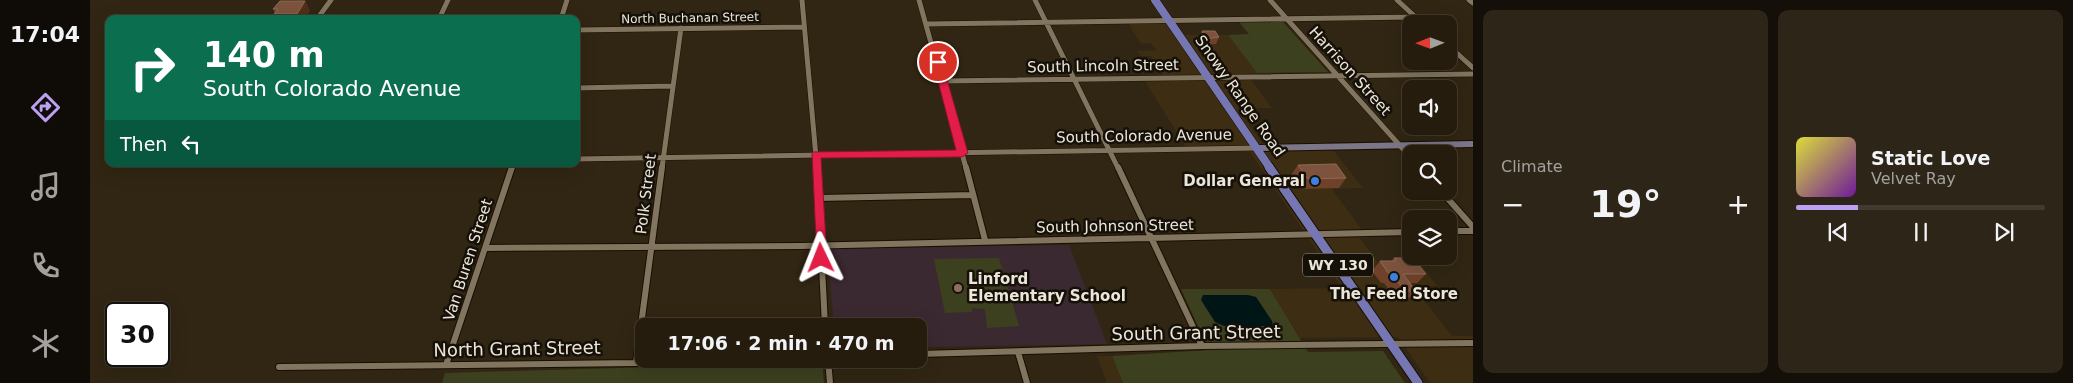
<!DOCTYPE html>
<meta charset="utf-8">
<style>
:root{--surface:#251c0e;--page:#2d2517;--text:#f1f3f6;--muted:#a3a19e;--line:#423a2e;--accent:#bca0f2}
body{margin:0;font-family:"DejaVu Sans",sans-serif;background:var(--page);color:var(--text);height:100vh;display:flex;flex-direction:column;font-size:19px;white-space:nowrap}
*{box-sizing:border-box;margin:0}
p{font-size:16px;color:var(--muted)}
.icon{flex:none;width:28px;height:28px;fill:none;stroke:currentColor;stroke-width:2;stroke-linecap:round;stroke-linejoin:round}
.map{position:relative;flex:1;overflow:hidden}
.drawer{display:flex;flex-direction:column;gap:10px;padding:10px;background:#140f08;width:600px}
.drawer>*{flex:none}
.guide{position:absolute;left:15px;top:15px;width:475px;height:152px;border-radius:10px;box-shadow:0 5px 20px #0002,0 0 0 1px var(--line);background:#0b6e4f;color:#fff;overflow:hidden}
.needle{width:32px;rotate:269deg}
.buttons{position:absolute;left:1312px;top:15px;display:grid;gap:10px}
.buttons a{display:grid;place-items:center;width:55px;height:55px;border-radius:10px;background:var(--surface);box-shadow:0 5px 20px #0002,0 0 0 1px var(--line);font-size:25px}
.speed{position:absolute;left:15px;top:302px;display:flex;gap:10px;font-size:25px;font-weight:700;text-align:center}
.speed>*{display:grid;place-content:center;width:65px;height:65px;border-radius:50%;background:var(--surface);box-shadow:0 5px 20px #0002,0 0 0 1px var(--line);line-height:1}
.speed .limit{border:2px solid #111;border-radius:8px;background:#fff;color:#111}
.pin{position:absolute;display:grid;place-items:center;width:42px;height:42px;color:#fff;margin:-21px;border:2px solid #fff;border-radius:50%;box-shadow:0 1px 5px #0007}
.me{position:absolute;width:55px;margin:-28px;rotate:358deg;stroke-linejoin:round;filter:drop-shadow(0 0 4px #0008)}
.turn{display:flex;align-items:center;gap:18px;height:105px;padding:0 15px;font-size:22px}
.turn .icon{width:65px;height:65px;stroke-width:2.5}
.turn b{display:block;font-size:35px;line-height:42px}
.then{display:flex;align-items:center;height:48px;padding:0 15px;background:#0003;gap:10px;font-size:19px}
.big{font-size:38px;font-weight:800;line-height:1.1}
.drawer .card{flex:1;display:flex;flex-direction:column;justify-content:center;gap:8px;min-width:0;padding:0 18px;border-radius:10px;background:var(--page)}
.song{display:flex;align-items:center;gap:15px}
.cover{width:60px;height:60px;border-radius:8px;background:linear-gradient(135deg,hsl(60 70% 55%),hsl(280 70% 35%))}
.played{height:5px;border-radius:2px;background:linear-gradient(90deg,var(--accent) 25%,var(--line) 25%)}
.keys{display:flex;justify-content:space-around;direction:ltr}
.heat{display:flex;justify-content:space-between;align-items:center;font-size:28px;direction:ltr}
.drawer .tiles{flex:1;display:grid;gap:10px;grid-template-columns:repeat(2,1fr)}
.trip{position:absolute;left:545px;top:318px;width:292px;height:50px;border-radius:10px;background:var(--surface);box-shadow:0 5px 20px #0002,0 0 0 1px var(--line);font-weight:800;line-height:50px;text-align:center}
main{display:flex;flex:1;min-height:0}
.tabs{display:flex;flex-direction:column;width:90px;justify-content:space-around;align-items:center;background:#0f0b06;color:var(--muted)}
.tabs .icon{width:35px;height:35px}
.tabs .selected{color:var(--accent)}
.tabs b{font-size:22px;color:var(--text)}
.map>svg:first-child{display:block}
.built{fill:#3c2d13}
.education{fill:#3b2932}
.green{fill:#3d401e}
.water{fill:#001516}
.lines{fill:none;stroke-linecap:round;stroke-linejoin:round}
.street-far1-casing{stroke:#190f00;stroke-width:6}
.street-casing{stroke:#190f00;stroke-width:8}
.secondary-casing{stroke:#190f00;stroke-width:8}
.primary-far1-casing{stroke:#190f00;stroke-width:9}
.primary-casing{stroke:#190f00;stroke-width:11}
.street-far1{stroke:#82755f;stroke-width:5}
.street{stroke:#82755f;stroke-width:6}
.secondary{stroke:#7c7689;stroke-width:6}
.primary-far1{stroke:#7677b2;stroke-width:8}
.primary{stroke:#7677b2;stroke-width:9}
.wall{fill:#6f412a}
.shaded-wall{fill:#512f19}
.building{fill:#7d533d;stroke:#8e6a55}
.route{fill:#e11d48;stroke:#92132f}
.shop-dot{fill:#3f7fe0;stroke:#151008;stroke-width:2}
.education-dot{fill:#8d6e63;stroke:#151008;stroke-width:2}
.labels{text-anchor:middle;stroke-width:5;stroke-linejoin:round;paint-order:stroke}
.far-street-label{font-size:12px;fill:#ece5d9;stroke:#151008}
.shield{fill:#151008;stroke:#aca59a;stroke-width:1}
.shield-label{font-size:14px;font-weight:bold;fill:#ece5d9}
.street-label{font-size:15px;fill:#ece5d9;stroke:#151008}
.poi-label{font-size:15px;font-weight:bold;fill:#ece5d9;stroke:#151008;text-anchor:end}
.near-street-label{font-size:18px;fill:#ece5d9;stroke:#151008}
</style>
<main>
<nav class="tabs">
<b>17:04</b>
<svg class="icon selected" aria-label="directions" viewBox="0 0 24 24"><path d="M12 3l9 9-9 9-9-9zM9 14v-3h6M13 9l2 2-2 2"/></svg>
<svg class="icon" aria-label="music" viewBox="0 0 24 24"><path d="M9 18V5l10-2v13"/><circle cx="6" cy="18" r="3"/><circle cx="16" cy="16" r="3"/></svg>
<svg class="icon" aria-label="phone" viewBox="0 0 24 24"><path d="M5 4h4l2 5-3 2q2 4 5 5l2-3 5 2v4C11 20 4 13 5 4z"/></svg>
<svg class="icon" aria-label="climate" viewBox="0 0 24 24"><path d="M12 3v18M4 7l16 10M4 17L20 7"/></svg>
</nav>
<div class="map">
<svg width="1383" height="383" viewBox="0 0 1383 383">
<rect width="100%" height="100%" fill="#312613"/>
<path class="built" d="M 1085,22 L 1095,35 L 1138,35 L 1167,73 L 1156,73 L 1182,108 L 1148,109 L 1173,144 L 1237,142 L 1273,188 L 1242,189 L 1278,238 L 1270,238 L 1289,264 L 1330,263 L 1347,286 L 1324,287 L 1362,336 L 1383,336 L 1383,383 L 1340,383 L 1308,337 L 1210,338 L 1180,289 L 1252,288 L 1160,152 L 1099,152 L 1051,75 L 1072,75 L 1061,56 L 1050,56 L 1047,51 L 1066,50 L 1061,43 L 1051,44 L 1038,23 Z
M 1007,356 L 1022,356 L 1033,383 L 1017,383 Z"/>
<path class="education" d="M 979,245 L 1017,344 L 829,347 L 829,326 L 744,326 L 737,249 Z"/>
<path class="green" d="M 1149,22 L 1193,22 L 1238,72 L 1167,73 L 1138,35 L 1159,34 Z
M 909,258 L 929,326 L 897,328 L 895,309 L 882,308 L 882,312 L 855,313 L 844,259 Z
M 1091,289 L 1180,289 L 1218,352 L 1293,351 L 1315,383 L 1033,383 L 1022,356 L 1119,350 Z
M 732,362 L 734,383 L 352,383 L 355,373 Z"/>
<path class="water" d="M 1113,295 L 1158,295 L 1166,297 L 1182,321 L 1183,326 L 1134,326 L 1125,322 L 1111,300 Z"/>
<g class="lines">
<defs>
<path id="street-far1" d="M 712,0 L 727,168
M 829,0 L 876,168
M 945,0 L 1028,168
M 1180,0 L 1321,158
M 1307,0 L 1333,24
M 1379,0 L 1383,3
M 227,19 L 241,0
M 349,19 L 358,0
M 471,19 L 477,0
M 836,24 L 1326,17
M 486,30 L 714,27
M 1359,46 L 1383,68
M 853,81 L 1383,74
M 486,88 L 582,86
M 486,159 L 1168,148
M 422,168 L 423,164
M 572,168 L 591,28"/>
<path id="street" d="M 727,167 L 735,326
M 876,167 L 895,240
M 1028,167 L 1112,346
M 1351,191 L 1383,227
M 728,198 L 883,195
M 1359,231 L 1383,231
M 395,248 L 711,246 L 1321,232
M 928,352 L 937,383
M 829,354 L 1112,346 L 1383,343
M 738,359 L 740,383
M 546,363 L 572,167
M 356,365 L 422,167
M 189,367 L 546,363 L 665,359"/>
<path id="secondary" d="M 1168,148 L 1383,144"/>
<path id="primary-far1" d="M 1065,0 L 1180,168"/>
<path id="primary" d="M 1179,167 L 1328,383"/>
</defs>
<use href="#street-far1" class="street-far1-casing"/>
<use href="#street" class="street-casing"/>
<use href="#secondary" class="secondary-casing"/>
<use href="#primary-far1" class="primary-far1-casing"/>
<use href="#primary" class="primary-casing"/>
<use href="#street-far1" class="street-far1"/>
<use href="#street" class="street"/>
<use href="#secondary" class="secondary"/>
<use href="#primary-far1" class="primary-far1"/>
<use href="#primary" class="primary"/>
</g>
<path class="wall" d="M 183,9 L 220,10 L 215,19 L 186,19 L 184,14 L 185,13 Z
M 1112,31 L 1129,37 L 1126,44 L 1112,45 L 1109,38 Z
M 1208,165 L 1256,178 L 1249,188 L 1211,189 L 1201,175 Z
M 1304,258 L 1336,274 L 1327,283 L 1320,283 L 1326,291 L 1317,300 L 1306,300 L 1294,283 L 1291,283 L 1282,271 L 1290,261 L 1301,261 Z"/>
<path class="shaded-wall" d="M 215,1 L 220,10 L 215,19 L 210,19 L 207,14 Z"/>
<path class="building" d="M 190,1 L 215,1 L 207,14 L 184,14 L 188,9 L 183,9 Z
M 1112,31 L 1125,31 L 1129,37 L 1115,39 Z
M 1246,164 L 1256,178 L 1218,179 L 1208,165 Z
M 1304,258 L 1323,258 L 1336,274 L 1313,274 L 1326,291 L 1315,291 L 1302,274 L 1299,274 L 1290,261 L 1306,261 Z"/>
<path class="route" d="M 848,59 L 852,62 L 878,153 L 872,157 L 731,158 L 737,258 L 731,262 L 727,261 L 722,152 L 866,150 L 843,62 Z"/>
<g class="shop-dot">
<circle cx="1225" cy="181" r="5"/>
<circle cx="1304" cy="277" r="5"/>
</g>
<circle class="education-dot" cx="868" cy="288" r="5"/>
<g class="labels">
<g class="far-street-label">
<text transform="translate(600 18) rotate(-1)" y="4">North Buchanan Street</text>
</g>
<rect class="shield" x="1213" y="253.5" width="70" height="23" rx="4"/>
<g class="shield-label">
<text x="1248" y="270">WY 130</text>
</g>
<g class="street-label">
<text transform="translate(1013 66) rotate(-1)" y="5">South Lincoln Street</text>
<text transform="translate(1260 71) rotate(48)" y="5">Harrison Street</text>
<text transform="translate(1150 96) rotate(55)" y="5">Snowy Range Road</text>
<text transform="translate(1054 136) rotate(-1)" y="5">South Colorado Avenue</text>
<text transform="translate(556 194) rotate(-83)" y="5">Polk Street</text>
<text transform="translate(1025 226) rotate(-1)" y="5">South Johnson Street</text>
<text transform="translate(378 260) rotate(-72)" y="5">Van Buren Street</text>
</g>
<g class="poi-label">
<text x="1215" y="186">Dollar General</text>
<text x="878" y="284" text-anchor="start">Linford<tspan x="878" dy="17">Elementary School</tspan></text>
<text x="1304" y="299" text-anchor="middle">The Feed Store</text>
</g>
<g class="near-street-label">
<text transform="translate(1106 333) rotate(-1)" y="6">South Grant Street</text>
<text transform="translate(427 349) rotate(-1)" y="6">North Grant Street</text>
</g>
</g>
</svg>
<div class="buttons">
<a><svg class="needle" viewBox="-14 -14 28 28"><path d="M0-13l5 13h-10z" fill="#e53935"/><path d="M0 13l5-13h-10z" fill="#a3a19e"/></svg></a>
<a><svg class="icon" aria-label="sound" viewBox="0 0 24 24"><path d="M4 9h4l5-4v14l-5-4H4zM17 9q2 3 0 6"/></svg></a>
<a><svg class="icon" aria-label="search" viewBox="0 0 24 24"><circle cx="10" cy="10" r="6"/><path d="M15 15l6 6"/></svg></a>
<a><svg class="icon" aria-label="layers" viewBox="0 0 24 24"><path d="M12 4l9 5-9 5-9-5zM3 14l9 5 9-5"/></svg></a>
</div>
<div class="speed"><div class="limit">30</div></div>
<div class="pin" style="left:848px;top:62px;background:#d93025"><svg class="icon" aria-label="arrive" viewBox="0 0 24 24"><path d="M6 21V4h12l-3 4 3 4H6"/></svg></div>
<svg class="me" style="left:731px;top:258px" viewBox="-20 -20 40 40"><path d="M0-17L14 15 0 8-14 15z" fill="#e11d48" stroke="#fff" stroke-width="4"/></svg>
<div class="trip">17:06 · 2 min · 470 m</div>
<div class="guide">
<div class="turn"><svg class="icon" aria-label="right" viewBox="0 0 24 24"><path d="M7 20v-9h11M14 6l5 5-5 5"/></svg><div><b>140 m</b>South Colorado Avenue</div></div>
<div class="then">Then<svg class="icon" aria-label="left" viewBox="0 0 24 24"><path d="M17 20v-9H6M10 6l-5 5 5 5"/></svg></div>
</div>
</div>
<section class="drawer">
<div class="tiles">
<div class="card"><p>Climate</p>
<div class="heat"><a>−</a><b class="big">19°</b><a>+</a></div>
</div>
<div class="card">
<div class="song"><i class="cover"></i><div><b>Static Love</b><p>Velvet Ray</p></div></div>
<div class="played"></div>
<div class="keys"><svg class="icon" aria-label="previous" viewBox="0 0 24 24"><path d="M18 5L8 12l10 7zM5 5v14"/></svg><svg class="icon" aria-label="pause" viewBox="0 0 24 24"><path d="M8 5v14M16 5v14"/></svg><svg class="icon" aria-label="next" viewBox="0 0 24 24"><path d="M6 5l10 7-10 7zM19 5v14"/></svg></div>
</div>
</div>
</section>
</main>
